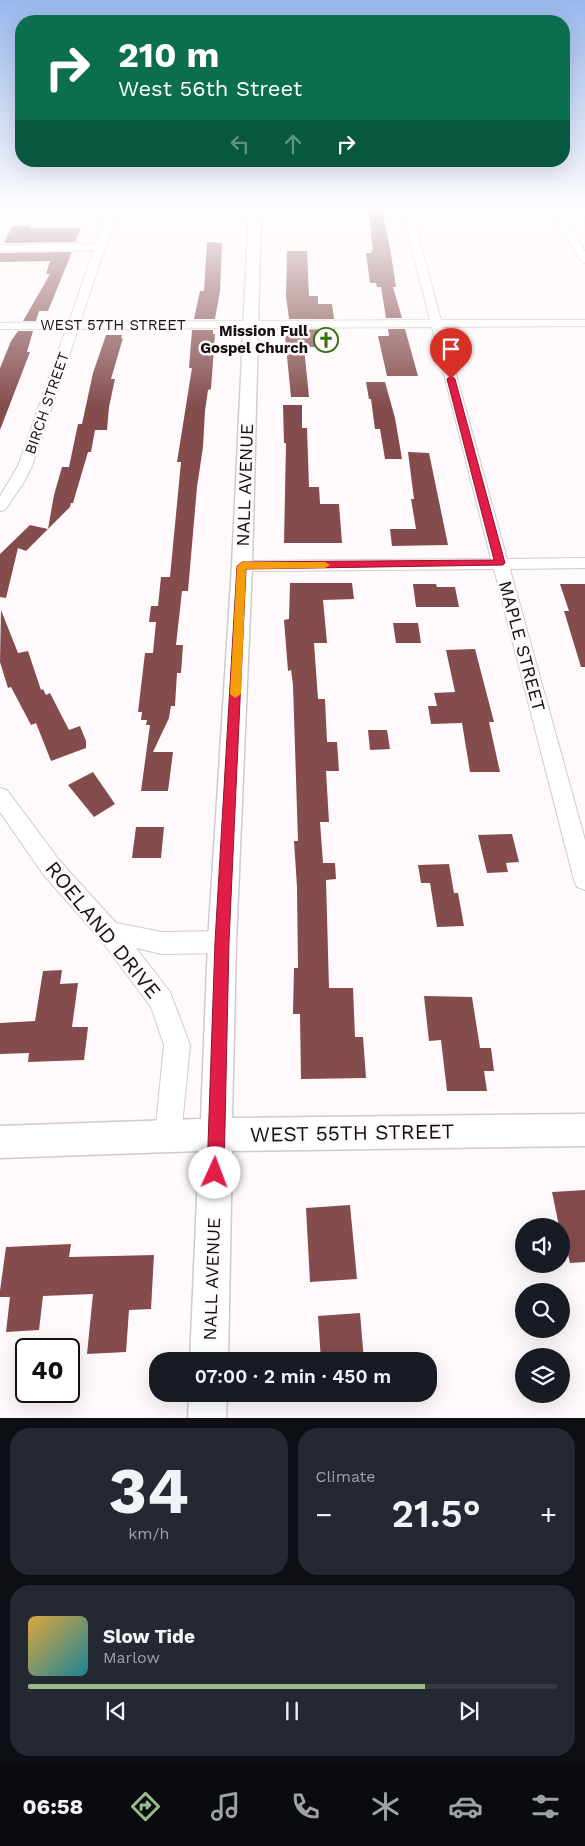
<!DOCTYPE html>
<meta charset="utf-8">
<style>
:root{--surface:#171b24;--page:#242831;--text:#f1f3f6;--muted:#9ea1a6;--line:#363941;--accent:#9cb98c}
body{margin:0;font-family:"Work Sans",sans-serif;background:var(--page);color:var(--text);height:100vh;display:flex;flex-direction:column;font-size:19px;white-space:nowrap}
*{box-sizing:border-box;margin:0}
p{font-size:16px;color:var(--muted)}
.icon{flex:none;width:28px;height:28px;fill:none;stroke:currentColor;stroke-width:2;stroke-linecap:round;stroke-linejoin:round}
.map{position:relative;height:1418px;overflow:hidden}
.panel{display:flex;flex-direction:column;gap:10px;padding:10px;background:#0d0f14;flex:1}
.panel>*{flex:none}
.hud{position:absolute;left:15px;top:15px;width:555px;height:152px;border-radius:20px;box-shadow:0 5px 20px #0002;background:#0b6e4f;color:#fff;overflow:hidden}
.buttons{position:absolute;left:515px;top:1218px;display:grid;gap:10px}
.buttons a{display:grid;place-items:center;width:55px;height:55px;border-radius:50%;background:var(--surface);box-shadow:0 5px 20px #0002;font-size:25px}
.speed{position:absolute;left:15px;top:1338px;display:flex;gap:10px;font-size:25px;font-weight:700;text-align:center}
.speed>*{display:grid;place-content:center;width:65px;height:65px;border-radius:50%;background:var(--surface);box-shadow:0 5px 20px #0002;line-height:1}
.speed .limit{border:2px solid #111;border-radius:8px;background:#fff;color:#111}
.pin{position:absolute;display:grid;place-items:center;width:42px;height:42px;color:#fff;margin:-51px -21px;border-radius:50% 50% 50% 0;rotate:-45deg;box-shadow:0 0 5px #0007}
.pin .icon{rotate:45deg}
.me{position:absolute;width:55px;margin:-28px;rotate:2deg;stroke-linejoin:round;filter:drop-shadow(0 0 4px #0008)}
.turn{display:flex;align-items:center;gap:18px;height:105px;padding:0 20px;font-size:22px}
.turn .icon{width:65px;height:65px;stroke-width:2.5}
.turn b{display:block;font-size:35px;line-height:42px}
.lanes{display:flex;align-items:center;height:48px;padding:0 20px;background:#0003;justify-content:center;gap:25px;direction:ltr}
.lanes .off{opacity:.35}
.big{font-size:38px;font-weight:600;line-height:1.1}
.panel .widget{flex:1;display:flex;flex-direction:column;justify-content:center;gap:8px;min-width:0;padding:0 18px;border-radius:20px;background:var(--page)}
.panel .dial{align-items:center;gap:0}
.dial b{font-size:65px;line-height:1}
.song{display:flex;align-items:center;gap:15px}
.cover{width:60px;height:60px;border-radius:8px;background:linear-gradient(135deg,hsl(40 70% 55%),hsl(190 70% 35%))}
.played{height:5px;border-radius:2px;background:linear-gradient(90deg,var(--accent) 75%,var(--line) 75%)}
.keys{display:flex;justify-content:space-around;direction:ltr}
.heat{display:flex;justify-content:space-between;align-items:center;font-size:28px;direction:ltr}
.panel .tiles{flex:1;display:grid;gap:10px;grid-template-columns:1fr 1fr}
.widget:last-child{grid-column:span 2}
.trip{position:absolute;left:149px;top:1352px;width:288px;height:50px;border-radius:20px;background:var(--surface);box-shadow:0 5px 20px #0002;font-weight:600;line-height:50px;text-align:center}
.dock{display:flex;height:80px;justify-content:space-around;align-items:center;background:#090b0e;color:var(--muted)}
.dock .icon{width:35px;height:35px}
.dock .current{color:var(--accent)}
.dock b{font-size:22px;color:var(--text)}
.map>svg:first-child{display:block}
.building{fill:#844c4d}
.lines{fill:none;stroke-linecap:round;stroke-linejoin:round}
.minor-casing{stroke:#d1cacd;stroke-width:2}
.tertiary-casing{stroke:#d1cacd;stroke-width:3}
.minor{fill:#fff;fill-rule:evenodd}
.tertiary{fill:#fff;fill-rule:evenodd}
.route{fill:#e11d48;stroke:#92132f}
.slow{fill:#f59e0b}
.labels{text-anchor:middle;stroke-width:5;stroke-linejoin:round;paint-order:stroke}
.far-street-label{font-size:15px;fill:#131112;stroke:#fff9fb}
.far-poi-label{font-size:15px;font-weight:bold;fill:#131112;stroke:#fff9fb;text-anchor:end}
.street-label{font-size:18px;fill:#131112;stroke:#fff9fb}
.near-street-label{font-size:21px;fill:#131112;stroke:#fff9fb}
</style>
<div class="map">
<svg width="585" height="1419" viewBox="0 0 585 1419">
<rect width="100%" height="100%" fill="#fff9fb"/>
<path class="building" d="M 368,209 L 382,209 L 391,254 L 396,287 L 393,287 L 402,318 L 386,318 L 381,287 L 377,287 L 376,283 L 370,283 L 366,253 L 372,253 L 371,250 L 373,250 Z
M 12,226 L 31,226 L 30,228 L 81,228 L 75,242 L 4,243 Z
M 207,242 L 222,243 L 220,291 L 215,319 L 194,319 L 200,291 L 204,291 Z
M 287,251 L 307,251 L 309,296 L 318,296 L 318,304 L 332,304 L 334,319 L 289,319 L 286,296 Z
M 72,252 L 48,311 L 39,311 L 36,321 L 23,321 L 50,274 L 46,274 L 50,261 L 0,262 L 0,253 Z
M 335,329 L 336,343 L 327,343 L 327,347 L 304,347 L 309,397 L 291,397 L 285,336 L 291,336 L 290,330 Z
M 388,329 L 405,329 L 418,376 L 387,376 L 378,336 L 389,336 Z
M 192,330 L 213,330 L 213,334 L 215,334 L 211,389 L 208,390 L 205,411 L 203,447 L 197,487 L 188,591 L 182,591 L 176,645 L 183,645 L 181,673 L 177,673 L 175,706 L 171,706 L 169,718 L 153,752 L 173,752 L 168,791 L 141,791 L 150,725 L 146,725 L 147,720 L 141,720 L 142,712 L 138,712 L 145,653 L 153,653 L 156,622 L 149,622 L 151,606 L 158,606 L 161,577 L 170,577 L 181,462 L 177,462 L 192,368 L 189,368 Z
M 18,331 L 33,331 L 27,352 L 30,352 L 0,430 L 0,368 L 11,341 Z
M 106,335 L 122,335 L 121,339 L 123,338 L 111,379 L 115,379 L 109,407 L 107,430 L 95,430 L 91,452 L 88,452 L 73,503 L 71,503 L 70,507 L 48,529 L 54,495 L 62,467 L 69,467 L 78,424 L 82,424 L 93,373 Z
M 366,382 L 385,382 L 395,418 L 402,459 L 385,459 L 380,429 L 375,429 L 371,399 L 369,399 Z
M 283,405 L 302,405 L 302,428 L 307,428 L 309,487 L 319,487 L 320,504 L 339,504 L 342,543 L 284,543 L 286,443 L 284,443 Z
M 408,452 L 429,453 L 448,545 L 392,546 L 390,529 L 416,529 L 411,499 L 414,499 Z
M 30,525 L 48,529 L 26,551 L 18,548 L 6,598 L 0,597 L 0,554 Z
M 290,583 L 352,583 L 354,599 L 323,600 L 327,643 L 314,643 L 318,699 L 325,699 L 327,742 L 337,742 L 339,771 L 326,771 L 329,822 L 320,822 L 323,863 L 335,863 L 336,879 L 326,880 L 329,988 L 353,988 L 355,1037 L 363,1037 L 366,1078 L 301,1079 L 300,1014 L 293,1014 L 294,968 L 298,968 L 297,887 L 294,841 L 298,841 L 293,685 L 291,670 L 288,671 L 284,620 L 289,619 Z
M 413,584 L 436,584 L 437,587 L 455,587 L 459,607 L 416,607 Z
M 560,584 L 585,584 L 585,667 L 581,667 L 564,611 L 569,611 Z
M 1,610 L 18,653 L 28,651 L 41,690 L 43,689 L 46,695 L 50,693 L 69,730 L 80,726 L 86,741 L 86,748 L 51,761 L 36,723 L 31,725 L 11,687 L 8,688 L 0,662 Z
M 393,623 L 418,623 L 421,643 L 396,643 Z
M 475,649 L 494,722 L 489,722 L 500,772 L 470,772 L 462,723 L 431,724 L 428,706 L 437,706 L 434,693 L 455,692 L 446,650 Z
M 368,730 L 387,730 L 390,749 L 370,750 Z
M 93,772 L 115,804 L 94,817 L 68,785 Z
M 136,827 L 164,827 L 161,858 L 132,858 Z
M 512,834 L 519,862 L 506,863 L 508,872 L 487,873 L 478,835 Z
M 449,864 L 454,893 L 458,893 L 464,926 L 437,927 L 430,883 L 421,883 L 418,865 Z
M 62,970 L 60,984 L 78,983 L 72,1027 L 88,1027 L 84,1060 L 28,1062 L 29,1053 L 0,1054 L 0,1023 L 35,1021 L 43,971 Z
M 424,996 L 472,997 L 480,1048 L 491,1048 L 494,1071 L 484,1071 L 487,1091 L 447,1091 L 441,1040 L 429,1041 Z
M 585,1190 L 585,1262 L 570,1263 L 566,1245 L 561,1245 L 561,1226 L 559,1226 L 552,1192 Z
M 350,1205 L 357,1279 L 310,1282 L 306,1208 Z
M 71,1244 L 69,1257 L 154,1255 L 151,1309 L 129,1310 L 126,1352 L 87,1354 L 93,1294 L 43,1296 L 39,1330 L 6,1332 L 10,1297 L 0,1297 L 0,1291 L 6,1247 Z
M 360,1313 L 364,1361 L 321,1361 L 318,1316 Z"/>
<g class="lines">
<defs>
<path id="minor" d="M 108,209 L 118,209 L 80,322 L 430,320 L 402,209 L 411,209 L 441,320 L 585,320 L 585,326 L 443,327 L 507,559 L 585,558 L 585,568 L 510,569 L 585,840 L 585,890 L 577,887 L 574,880 L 494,569 L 242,571 L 236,570 L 234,566 L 236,562 L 242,561 L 491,559 L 432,327 L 78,329 L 32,466 L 24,482 L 5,510 L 0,511 L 0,496 L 18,466 L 66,329 L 0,329 L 0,323 L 69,322 L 94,250 L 0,251 L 0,245 L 96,244 Z
M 551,209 L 560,209 L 585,252 L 585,263 L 580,260 Z
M 0,788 L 7,790 L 59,860 L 116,923 L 162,932 L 222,931 L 230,934 L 234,942 L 230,950 L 222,953 L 162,954 L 136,948 L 170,992 L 190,1045 L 181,1136 L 178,1146 L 168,1149 L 158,1146 L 155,1136 L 164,1045 L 151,1007 L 101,940 L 43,874 L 0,812 Z"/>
<path id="tertiary" d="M 249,209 L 261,209 L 252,566 L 236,942 L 232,1118 L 585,1114 L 585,1146 L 232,1151 L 228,1361 L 190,1361 L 199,1151 L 0,1158 L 0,1126 L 201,1119 L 208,942 L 232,566 Z
M 189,1394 L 227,1394 L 226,1419 L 188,1419 Z"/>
</defs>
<use href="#minor" class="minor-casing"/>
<use href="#tertiary" class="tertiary-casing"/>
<use href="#minor" class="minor"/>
<use href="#tertiary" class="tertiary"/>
</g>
<linearGradient id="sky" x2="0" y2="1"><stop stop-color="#99b7ec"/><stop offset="0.51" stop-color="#fffcfd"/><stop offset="1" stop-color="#fffcfd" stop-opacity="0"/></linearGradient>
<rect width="585" height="407" fill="url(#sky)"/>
<path class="route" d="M 451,376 L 455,379 L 505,563 L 503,565 L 246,569 L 229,942 L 224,1173 L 221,1179 L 215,1181 L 209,1179 L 207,1173 L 215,942 L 237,566 L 242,562 L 494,560 L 447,379 Z"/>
<path class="slow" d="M 242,562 L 325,562 L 330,565 L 325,568 L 246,569 L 241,694 L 235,698 L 230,694 L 237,566 Z"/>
<defs>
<symbol id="church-ring" viewBox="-11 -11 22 22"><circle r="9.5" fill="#fff9fb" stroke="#33720b" stroke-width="1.5"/><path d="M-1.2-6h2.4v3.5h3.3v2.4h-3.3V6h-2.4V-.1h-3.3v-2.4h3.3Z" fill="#33720b"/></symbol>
</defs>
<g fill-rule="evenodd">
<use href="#church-ring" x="312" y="326" width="28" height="28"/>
</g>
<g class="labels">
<g class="far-street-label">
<text x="113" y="330">WEST 57TH STREET</text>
<text transform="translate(47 403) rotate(-71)" y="5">BIRCH STREET</text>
</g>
<g class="far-poi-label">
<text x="308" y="336">Mission Full<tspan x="308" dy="17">Gospel Church</tspan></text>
</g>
<g class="street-label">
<text transform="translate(245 485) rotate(-88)" y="6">NALL AVENUE</text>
<text transform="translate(522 646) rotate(75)" y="6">MAPLE STREET</text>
<text transform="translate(212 1279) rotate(-88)" y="6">NALL AVENUE</text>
</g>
<g class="near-street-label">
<text transform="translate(103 930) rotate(51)" y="7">ROELAND DRIVE</text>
<text transform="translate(352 1133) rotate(-1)" y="7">WEST 55TH STREET</text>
</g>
</g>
</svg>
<div class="buttons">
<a><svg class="icon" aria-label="sound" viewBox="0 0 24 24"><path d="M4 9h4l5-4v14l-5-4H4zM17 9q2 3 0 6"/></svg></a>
<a><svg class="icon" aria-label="search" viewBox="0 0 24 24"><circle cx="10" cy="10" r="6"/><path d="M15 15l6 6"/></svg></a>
<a><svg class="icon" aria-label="layers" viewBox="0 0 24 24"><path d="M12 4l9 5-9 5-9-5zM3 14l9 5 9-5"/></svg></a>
</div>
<div class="speed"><div class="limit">40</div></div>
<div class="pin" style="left:451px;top:379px;background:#d93025"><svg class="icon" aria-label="arrive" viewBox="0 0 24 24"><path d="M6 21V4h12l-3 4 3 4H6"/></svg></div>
<svg class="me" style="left:215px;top:1173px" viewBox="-20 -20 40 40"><circle r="19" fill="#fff"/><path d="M0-13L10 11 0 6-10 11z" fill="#e11d48"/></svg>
<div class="trip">07:00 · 2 min · 450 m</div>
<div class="hud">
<div class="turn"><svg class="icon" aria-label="right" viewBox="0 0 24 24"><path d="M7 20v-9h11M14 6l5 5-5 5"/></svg><div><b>210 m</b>West 56th Street</div></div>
<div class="lanes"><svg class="icon off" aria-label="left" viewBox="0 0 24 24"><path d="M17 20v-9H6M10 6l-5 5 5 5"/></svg><svg class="icon off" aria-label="ahead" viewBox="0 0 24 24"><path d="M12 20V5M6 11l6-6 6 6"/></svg><svg class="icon" aria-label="right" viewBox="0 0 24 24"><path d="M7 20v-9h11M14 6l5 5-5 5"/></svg></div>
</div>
</div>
<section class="panel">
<div class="tiles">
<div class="widget dial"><b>34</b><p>km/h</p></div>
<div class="widget"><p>Climate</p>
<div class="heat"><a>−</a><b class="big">21.5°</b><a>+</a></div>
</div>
<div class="widget">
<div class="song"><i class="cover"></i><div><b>Slow Tide</b><p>Marlow</p></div></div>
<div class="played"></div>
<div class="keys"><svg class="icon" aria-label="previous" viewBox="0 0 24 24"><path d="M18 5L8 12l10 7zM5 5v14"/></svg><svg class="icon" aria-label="pause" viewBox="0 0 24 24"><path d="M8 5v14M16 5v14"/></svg><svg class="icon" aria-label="next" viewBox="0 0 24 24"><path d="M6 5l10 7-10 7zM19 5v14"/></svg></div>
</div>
</div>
</section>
<nav class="dock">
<b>06:58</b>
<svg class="icon current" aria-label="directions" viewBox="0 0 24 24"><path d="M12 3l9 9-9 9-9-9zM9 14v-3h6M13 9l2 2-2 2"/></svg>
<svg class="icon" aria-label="music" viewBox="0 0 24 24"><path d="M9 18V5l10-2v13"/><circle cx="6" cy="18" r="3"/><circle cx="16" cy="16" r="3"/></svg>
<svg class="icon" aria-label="phone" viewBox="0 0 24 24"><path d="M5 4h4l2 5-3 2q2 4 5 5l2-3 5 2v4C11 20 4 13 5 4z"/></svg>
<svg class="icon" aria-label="climate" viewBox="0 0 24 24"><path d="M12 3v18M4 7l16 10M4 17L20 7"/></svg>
<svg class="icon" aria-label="car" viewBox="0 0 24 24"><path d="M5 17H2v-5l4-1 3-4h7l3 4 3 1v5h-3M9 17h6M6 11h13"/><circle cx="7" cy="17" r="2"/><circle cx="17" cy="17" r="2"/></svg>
<svg class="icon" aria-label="filters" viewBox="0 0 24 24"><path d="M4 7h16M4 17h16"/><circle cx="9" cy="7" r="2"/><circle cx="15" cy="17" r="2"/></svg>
</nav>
